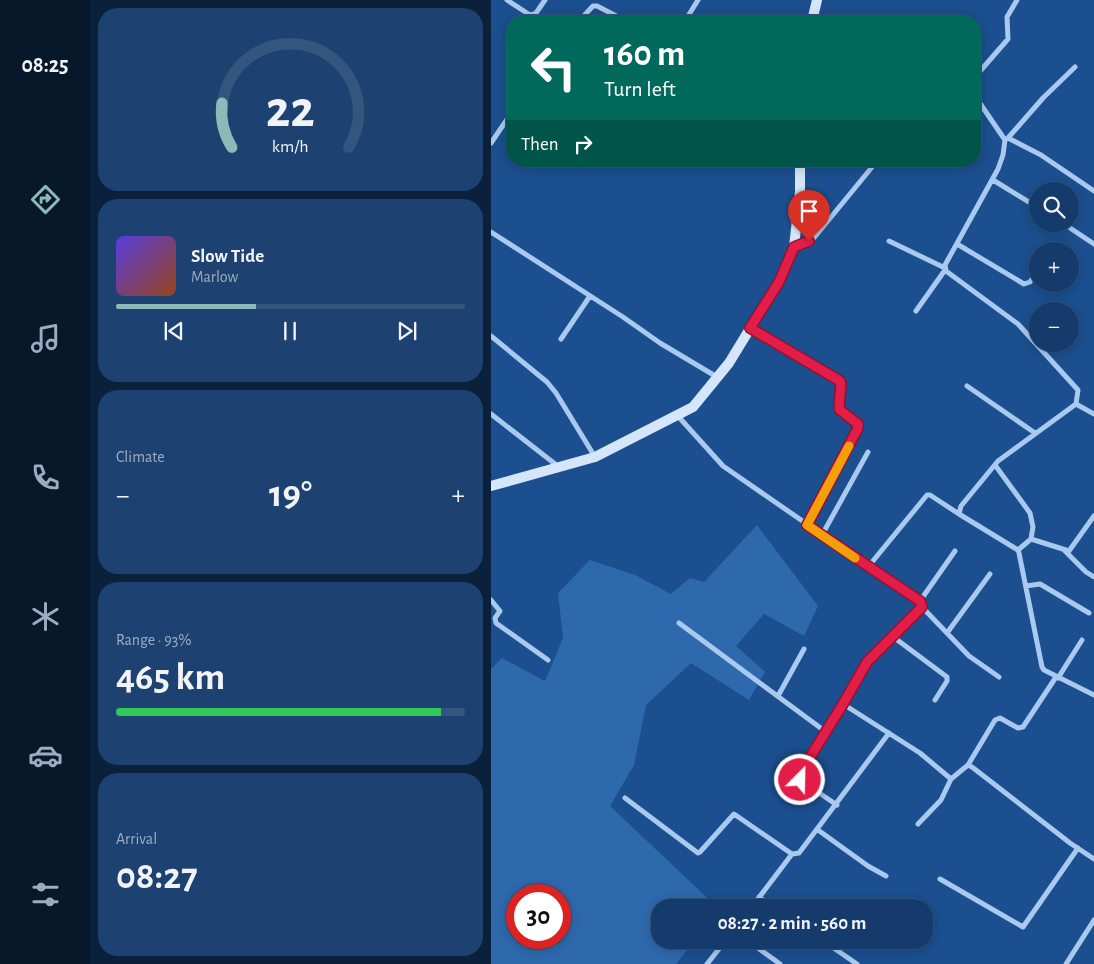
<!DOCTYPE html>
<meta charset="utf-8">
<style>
:root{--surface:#143b6b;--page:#1d4271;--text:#f1f3f6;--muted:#9dadc1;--line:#33557e;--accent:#8bbbb9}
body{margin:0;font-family:"Alegreya Sans",sans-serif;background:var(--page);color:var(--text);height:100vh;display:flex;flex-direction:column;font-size:19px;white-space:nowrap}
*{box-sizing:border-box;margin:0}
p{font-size:16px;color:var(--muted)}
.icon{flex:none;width:28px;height:28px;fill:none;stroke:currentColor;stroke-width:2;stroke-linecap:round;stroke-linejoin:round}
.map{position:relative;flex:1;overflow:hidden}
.panel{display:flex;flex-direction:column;gap:8px;padding:8px;background:#0b203b;width:401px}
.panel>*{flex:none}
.top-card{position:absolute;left:15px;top:15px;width:475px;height:152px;border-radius:20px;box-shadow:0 2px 12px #0003,0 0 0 1px var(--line);background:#00695c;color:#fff;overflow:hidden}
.controls{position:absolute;left:538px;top:182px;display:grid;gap:10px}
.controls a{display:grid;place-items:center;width:50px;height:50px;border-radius:50%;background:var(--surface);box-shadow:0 2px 12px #0003,0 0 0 1px var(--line);font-size:25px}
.speed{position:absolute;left:15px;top:884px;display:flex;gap:10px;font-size:25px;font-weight:700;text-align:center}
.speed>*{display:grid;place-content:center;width:65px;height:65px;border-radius:50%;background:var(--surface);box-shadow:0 2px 12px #0003,0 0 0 1px var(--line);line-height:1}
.speed .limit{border:8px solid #d22;background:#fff;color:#111}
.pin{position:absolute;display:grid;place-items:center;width:42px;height:42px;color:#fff;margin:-51px -21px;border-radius:50% 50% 50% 0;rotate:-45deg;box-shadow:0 0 5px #0007}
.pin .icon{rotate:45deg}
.me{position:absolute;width:55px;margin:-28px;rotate:23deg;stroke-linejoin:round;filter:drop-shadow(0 0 4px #0008)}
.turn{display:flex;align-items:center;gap:18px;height:105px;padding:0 15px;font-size:22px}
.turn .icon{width:65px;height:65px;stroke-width:2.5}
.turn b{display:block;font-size:35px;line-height:42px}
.then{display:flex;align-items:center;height:48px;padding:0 15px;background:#0003;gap:10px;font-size:19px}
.big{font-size:38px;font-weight:700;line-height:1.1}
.panel .tile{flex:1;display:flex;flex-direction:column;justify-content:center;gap:8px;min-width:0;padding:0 18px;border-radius:20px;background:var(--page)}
.panel .dial{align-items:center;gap:0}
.dial svg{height:130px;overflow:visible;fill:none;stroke:var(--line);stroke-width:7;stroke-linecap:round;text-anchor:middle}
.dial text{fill:var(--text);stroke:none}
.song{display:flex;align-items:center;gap:15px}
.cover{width:60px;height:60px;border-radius:8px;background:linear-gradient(135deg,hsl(250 70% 55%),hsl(20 70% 35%))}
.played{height:5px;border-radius:2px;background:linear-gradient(90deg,var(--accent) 40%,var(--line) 40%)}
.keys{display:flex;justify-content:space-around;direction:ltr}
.heat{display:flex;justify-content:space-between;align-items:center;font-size:28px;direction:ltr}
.charge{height:8px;border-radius:4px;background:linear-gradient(90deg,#34c759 93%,var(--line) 0)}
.trip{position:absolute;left:160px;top:899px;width:282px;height:50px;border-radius:20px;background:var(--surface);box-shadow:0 2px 12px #0003,0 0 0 1px var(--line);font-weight:700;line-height:50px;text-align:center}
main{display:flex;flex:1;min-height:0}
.dock{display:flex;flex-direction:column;width:90px;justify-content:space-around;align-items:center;background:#08182b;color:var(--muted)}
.dock .icon{width:35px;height:35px}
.dock .active{color:var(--accent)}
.dock b{font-size:22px;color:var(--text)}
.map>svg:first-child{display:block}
.green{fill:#2e69ad;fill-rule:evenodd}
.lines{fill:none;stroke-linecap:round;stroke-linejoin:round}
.street{stroke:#a9c9ee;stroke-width:5}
.secondary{stroke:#d6e6fa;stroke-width:10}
.route-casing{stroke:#92132f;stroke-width:12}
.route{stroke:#e11d48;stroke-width:9}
.slow{stroke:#f59e0b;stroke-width:9}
</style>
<main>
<nav class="dock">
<b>08:25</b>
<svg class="icon active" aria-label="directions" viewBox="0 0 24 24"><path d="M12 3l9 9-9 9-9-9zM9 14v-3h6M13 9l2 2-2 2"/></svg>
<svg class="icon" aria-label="music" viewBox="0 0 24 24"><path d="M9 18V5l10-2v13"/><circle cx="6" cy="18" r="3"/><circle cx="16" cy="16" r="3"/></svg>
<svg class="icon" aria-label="phone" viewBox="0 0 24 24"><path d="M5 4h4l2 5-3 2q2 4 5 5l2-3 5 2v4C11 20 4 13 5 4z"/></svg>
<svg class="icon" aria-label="climate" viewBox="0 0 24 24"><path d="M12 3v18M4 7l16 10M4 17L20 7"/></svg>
<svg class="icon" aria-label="car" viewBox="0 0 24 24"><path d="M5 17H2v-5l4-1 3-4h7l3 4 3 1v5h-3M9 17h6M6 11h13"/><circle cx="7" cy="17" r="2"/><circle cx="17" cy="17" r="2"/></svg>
<svg class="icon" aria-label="filters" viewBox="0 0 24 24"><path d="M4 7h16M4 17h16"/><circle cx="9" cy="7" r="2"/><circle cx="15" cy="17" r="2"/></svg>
</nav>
<section class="panel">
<div class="tile dial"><svg viewBox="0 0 100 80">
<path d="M14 69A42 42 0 1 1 86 69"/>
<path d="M14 69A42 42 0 0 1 8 42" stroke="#8bbbb9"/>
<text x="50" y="56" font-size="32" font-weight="700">22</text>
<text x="50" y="72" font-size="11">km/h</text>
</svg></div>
<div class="tile">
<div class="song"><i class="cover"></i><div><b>Slow Tide</b><p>Marlow</p></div></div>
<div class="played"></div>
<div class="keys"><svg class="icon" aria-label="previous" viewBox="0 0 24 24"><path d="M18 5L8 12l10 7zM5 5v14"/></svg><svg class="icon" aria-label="pause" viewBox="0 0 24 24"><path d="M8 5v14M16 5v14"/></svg><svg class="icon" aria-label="next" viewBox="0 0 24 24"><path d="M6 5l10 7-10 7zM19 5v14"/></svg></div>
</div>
<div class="tile"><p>Climate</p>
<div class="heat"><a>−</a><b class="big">19°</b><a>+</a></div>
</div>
<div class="tile"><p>Range · 93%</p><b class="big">465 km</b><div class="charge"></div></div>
<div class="tile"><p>Arrival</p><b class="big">08:27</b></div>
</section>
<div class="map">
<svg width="603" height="964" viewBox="0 0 603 964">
<rect width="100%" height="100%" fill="#1b4f8f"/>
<path class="green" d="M 266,525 L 327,606 L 313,636 L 273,614 L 245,646 L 274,672 L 258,700 L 200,663 L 155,705 L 143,765 L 119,806 L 226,907 L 169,908 L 169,940 L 204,940 L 185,964 L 0,964 L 0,669 L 11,658 L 54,681 L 72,638 L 67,593 L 99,560 L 144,575 L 180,594 L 199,578 L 213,582 ZM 26,895 L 69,895 L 69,938 L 26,938 Z"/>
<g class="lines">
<path class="street" d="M 16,0 L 39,15 L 45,13 L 54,0
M 88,21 L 102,6 L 106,6 L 135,21
M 194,21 L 207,0
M 484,77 L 517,39 L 516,17 L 526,0
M 484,96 L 514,140 L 512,155 L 507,169 L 454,265 L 455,271 L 527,324 L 587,390 L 585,404 L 507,461 L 470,506 L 468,514 L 527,550 L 528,553 L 551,667 L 553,670 L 603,695
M 517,138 L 550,155 L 603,191
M 514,140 L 517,138 L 552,98 L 584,67
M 0,143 L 21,112
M 502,180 L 546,207
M 573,224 L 603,244
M 0,232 L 132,317 L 169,343 L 226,377
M 398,241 L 454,268
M 466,244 L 533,284 L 539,282 L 546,271
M 303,247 L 322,239 L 386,161
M 560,251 L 561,250
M 425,311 L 454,270
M 260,328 L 349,381 L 350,384 L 348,407 L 349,410 L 367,424 L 367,428 L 316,525
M 0,336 L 56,382 L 65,393 L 104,457
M 70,339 L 99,296
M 476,386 L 544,433
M 585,404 L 603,414
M 0,414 L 68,467
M 186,415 L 232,466 L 430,603 L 431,607 L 429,608 L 376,662 L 352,704 L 429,753 L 460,779 L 477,765 L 481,767 L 579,843 L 603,859
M 504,465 L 539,513 L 542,527 L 540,539
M 331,535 L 377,452
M 527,550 L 540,539 L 578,551 L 603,516
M 574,551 L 595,572 L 603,577
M 377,567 L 436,495 L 439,495 L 468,514
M 535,586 L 549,584 L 598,613
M 0,600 L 9,611 L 4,618 L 5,623 L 57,660
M 429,601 L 464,551
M 431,607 L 478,656 L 508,677
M 188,623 L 335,732
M 456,633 L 499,574
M 401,636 L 456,677 L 456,681 L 444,700
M 567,678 L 591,640
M 287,696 L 313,649
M 477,765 L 504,720 L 509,718 L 527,728 L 532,727 L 565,677
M 134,798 L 207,853 L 209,852 L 243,814 L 301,854 L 308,853 L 398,733
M 346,805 L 309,780 L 308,778 L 352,704
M 427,824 L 450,800 L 460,779
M 327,830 L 377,866 L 395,876
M 449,879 L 532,927 L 587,848
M 268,897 L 283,908
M 260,908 L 301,854
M 256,940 L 289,964
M 331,940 L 366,964
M 216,964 L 235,940
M 575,964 L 603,920"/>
<path class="secondary" d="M 321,21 L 326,0
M 0,486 L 104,457 L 202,407 L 238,363 L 288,281 L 303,247 L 309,192 L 309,161"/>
</g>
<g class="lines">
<defs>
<path id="route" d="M 309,780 L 308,775 L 352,704 L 376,662 L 431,607 L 429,601 L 316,525 L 367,428 L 367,424 L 349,410 L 348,407 L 350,384 L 349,381 L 259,328 L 288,282 L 303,247 L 318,241"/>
</defs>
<use href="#route" class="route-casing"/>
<use href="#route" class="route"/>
<path class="slow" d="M 358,446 L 316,525 L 364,558"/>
</g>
</svg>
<div class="controls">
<a><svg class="icon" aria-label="search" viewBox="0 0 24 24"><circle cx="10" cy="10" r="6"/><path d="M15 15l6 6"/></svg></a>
<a>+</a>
<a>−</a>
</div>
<div class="speed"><div class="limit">30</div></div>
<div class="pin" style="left:318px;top:241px;background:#d93025"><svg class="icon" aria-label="arrive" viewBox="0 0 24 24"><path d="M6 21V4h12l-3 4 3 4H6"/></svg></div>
<svg class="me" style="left:309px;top:780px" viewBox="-20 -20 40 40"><circle r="17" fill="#e11d48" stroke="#fff" stroke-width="3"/><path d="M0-11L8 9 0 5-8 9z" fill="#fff"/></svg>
<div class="trip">08:27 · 2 min · 560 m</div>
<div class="top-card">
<div class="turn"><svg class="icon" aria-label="left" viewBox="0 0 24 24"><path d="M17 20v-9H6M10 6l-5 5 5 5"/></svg><div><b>160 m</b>Turn left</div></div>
<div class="then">Then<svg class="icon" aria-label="right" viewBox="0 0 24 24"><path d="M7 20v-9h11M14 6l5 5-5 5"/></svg></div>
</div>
</div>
</main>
